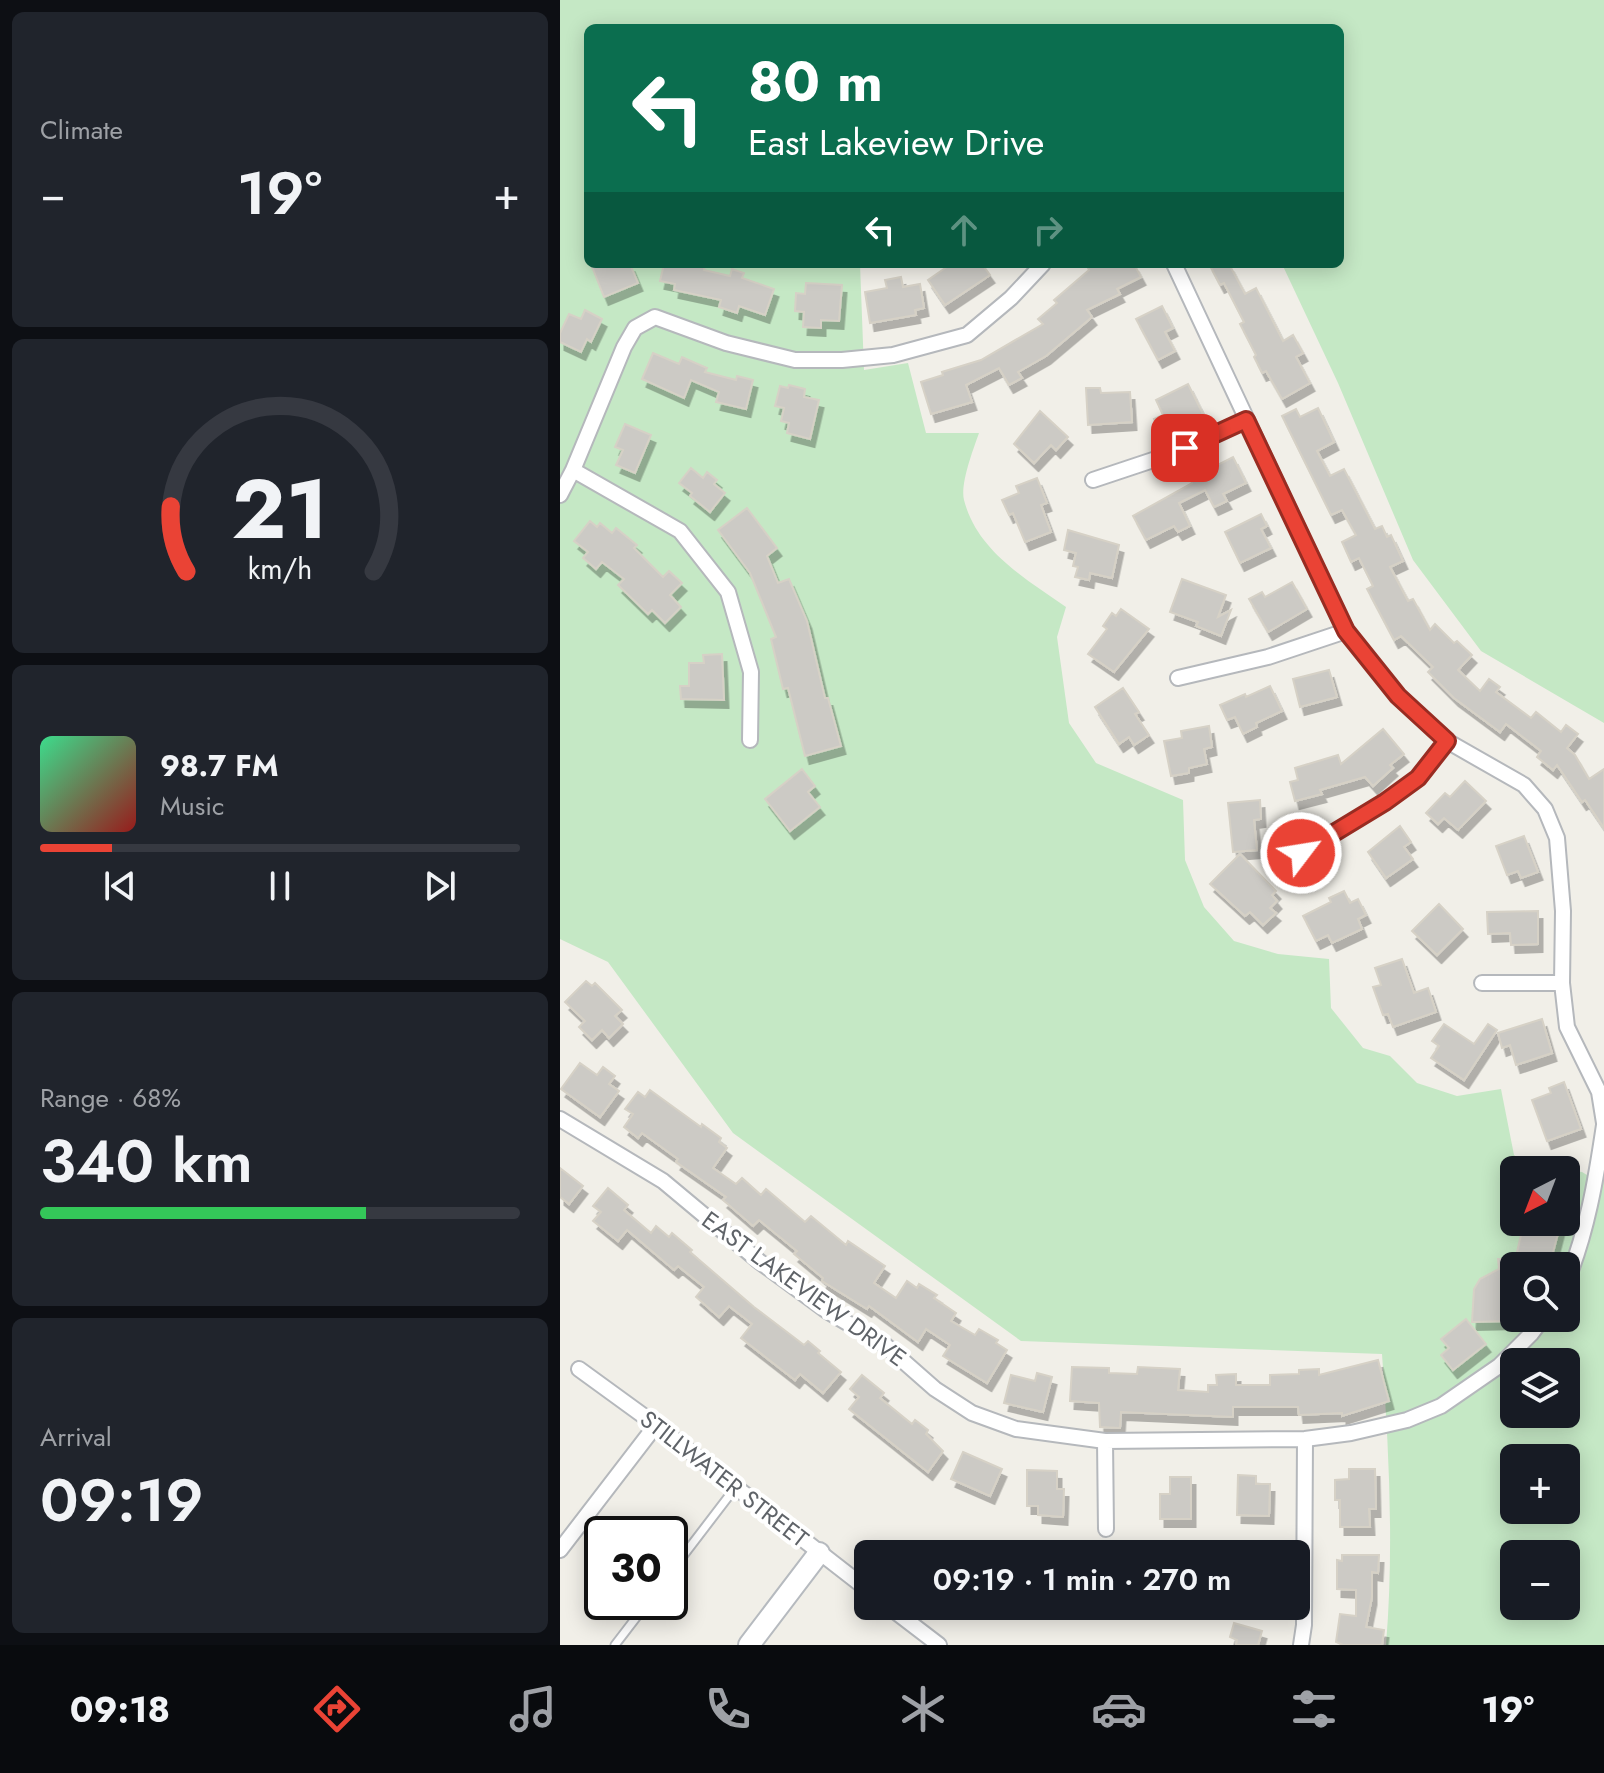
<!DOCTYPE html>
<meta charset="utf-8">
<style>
:root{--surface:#171b24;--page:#20242c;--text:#f1f3f6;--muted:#9ea1a6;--line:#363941;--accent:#ea4335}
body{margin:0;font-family:Jost,sans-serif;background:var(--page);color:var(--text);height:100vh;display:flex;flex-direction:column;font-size:30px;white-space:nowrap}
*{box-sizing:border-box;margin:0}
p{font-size:26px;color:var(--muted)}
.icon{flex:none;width:44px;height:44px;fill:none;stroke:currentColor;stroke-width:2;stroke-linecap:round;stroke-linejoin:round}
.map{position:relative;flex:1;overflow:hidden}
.sheet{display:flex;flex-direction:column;gap:12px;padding:12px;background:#0d0f14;width:560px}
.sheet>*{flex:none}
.top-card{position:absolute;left:24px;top:24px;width:760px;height:244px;border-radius:12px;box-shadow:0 4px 20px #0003;background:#0b6e4f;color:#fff;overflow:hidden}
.needle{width:52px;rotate:222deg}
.tools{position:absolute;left:940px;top:1156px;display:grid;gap:16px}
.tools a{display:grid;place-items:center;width:80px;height:80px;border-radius:12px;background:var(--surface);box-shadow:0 4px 20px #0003;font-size:40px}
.speed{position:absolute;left:24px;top:1516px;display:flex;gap:16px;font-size:40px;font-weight:700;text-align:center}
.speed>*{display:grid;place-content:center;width:104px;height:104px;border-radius:50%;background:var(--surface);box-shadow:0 4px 20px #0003;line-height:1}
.speed .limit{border:4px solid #111;border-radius:12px;background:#fff;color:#111}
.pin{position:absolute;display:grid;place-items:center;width:68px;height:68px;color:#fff;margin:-34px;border-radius:16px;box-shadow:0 4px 12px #0006}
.me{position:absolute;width:88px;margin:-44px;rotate:59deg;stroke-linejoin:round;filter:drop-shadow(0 0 6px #0008)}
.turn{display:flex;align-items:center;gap:28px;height:168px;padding:0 32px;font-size:36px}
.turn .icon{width:104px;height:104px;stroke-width:2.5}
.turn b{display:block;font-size:56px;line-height:68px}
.lanes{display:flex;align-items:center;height:76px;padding:0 32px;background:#0003;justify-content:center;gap:40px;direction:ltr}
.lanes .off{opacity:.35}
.big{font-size:60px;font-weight:600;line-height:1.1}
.sheet .tile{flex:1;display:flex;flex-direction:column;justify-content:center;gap:12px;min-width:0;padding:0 28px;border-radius:12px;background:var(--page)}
.sheet .dial{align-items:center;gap:0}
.dial svg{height:208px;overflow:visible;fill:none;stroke:var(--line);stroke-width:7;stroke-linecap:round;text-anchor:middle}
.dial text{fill:var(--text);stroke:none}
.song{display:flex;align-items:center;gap:24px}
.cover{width:96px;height:96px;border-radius:12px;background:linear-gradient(135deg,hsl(150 70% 55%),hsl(0 70% 35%))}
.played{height:8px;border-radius:4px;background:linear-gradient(90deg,var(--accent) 15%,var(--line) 15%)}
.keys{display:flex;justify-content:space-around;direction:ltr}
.heat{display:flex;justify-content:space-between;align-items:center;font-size:44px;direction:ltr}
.charge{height:12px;border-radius:6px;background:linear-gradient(90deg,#34c759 68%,var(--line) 0)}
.trip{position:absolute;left:294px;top:1540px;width:456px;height:80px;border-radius:12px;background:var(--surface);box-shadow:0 4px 20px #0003;font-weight:600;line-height:80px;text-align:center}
.tabs{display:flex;height:128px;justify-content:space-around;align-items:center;background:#090b0e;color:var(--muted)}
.tabs .icon{width:56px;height:56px}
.tabs .active{color:var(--accent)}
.tabs b{font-size:36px;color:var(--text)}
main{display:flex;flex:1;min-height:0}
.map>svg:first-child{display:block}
.green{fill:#c5e8c5;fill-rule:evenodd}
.building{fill:#cccac5;stroke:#d6d1c6;stroke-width:2;filter:url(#shadow)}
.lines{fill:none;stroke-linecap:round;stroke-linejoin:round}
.lane-casing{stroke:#b5b8bc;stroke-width:11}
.street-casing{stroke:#b5b8bc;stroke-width:18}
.secondary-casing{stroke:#b6babf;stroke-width:24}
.lane{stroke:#fff;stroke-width:7}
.street{stroke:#fff;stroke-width:14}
.secondary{stroke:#fff;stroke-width:20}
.route-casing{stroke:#982c22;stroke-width:20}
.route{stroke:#ea4335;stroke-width:14}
.labels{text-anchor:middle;stroke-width:8;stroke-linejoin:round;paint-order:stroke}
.street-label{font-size:24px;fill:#5f6368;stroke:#fff}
</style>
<main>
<section class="sheet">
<div class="tile"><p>Climate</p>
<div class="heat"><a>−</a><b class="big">19°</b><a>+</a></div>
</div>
<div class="tile dial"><svg viewBox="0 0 100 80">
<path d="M14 69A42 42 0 1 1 86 69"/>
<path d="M14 69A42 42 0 0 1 8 44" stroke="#ea4335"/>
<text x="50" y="56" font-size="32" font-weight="700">21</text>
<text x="50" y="72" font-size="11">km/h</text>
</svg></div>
<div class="tile">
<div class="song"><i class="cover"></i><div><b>98.7 FM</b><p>Music</p></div></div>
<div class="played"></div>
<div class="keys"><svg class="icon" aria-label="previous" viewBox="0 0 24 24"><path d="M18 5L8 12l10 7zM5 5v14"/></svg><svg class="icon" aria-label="pause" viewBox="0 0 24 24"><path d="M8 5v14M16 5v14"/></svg><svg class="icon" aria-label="next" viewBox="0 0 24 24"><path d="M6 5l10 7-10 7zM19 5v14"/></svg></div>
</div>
<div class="tile"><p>Range · 68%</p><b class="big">340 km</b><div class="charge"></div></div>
<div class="tile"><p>Arrival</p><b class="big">09:19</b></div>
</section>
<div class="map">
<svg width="1044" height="1645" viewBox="0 0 1044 1645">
<defs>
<filter id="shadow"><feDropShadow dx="4.5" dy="8" stdDeviation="0" flood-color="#0004"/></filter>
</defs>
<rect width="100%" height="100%" fill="#f1efe8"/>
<path class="green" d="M 0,0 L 1044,0 L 1044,723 L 921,651 L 853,560 L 778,383 L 722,264 L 780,264 L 780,28 L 28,28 L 28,264 L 300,264 L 304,370 L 348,363 L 366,433 L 419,433 C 413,450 400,484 404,500 C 417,551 466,579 506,607 L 497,637 L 509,723 L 536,763 L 623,800 L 625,860 L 644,907 L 674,941 L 718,954 L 769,959 L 771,1008 L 803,1048 L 830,1056 L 857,1083 L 897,1096 L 941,1089 L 954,1155 L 967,1166 L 1006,1170 L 954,1170 L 954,1222 L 1006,1222 L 1006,1170 L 1022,1172 L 1042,1184 L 1044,1178 L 1044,1645 L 826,1645 C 834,1548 829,1451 822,1354 L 461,1341 L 173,1133 L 48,962 L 0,939 ZM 954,1266 L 1006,1266 L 1006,1318 L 954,1318 ZM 954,1362 L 1006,1362 L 1006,1414 L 954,1414 ZM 954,1458 L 1006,1458 L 1006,1510 L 954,1510 ZM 954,1554 L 1006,1554 L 1006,1606 L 954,1606 Z"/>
<path class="building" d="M 31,264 L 70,264 L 78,283 L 44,297 Z
M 104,264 L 145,264 L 144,270 L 170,276 L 172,269 L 184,273 L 182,278 L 214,289 L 205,315 L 179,306 L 177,313 L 159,307 L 161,300 L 114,290 L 115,284 L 100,281 Z
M 391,264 L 422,264 L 430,275 L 385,305 L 368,280 Z
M 535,264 L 574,264 L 581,277 L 557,289 L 560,294 L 527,310 L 532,317 L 486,356 L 458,372 L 462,378 L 449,385 L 439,368 L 406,385 L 412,402 L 371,414 L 361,382 L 383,375 L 382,372 L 421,360 L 483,324 L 478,319 L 497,303 L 494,300 L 529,270 L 528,268 Z
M 649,264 L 669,264 L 685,294 L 696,288 L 723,341 L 733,335 L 743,353 L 736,357 L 750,383 L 722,399 L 706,371 L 702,373 L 694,357 L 696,355 L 680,324 L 684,322 L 664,283 L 660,285 Z
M 341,277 L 343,287 L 360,284 L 364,308 L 355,310 L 356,315 L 310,323 L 305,292 L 327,288 L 325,280 Z
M 246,283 L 282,285 L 279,321 L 261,320 L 261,328 L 243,327 L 244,312 L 235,311 L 236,293 L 245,294 Z
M 602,306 L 613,328 L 605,332 L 615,351 L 598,360 L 576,319 Z
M 25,310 L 42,319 L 31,342 L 27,339 L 21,352 L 0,342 L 0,333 L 9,314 L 21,319 Z
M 93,353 L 119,364 L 122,357 L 147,368 L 145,372 L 176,380 L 177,376 L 193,380 L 186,409 L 156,402 L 159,392 L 131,380 L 124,398 L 82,379 Z
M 628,384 L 643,414 L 601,434 L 594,419 L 603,415 L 596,400 Z
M 229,385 L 245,389 L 244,397 L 259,400 L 250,439 L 227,433 L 229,423 L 221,421 L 224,408 L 215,406 L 220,386 L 228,388 Z
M 526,388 L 540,388 L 541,393 L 570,392 L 572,422 L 528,425 Z
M 758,408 L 774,442 L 757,451 L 770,476 L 784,469 L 815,529 L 822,526 L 827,537 L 831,535 L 843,561 L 830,567 L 848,601 L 853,599 L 870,630 L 875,624 L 894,643 L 897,641 L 912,655 L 898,670 L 920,691 L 929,679 L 940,687 L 936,692 L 971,718 L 976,712 L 1001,732 L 1006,725 L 1018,734 L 1007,748 L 1015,755 L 1029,779 L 1044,769 L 1044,828 L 1025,800 L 1022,802 L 997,765 L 993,770 L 977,757 L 981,751 L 946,724 L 940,732 L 894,698 L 868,672 L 873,667 L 841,636 L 834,640 L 807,589 L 813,586 L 799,558 L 791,562 L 782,542 L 796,535 L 782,510 L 771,515 L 722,416 L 736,409 L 740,417 Z
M 480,411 L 508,437 L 496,450 L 491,445 L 474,463 L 454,444 Z
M 65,424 L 91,435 L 75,473 L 56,465 L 63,450 L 55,447 Z
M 673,457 L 686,483 L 663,494 L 667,501 L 654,507 L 645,490 L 619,503 L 630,526 L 618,532 L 614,526 L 586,540 L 573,516 L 632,483 L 630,479 Z
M 131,468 L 143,478 L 147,472 L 157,480 L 154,484 L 165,493 L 150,512 L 130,496 L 132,493 L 119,483 Z
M 477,478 L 487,503 L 481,505 L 491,532 L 465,542 L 453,513 L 449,515 L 442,500 L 459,493 L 456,486 Z
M 187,508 L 217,548 L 207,556 L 218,583 L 229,579 L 247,621 L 265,698 L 268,698 L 281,746 L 245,756 L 228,688 L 223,689 L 211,639 L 216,637 L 190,573 L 158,530 Z
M 701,514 L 707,526 L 701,529 L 711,548 L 680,563 L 665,532 Z
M 30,521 L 37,527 L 40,523 L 52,533 L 56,528 L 77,545 L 74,548 L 103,577 L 109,571 L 122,583 L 110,595 L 121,607 L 105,623 L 92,610 L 88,614 L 58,585 L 64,579 L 42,562 L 36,569 L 23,558 L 28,552 L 14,541 Z
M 508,530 L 559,545 L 552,578 L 530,573 L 529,580 L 515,577 L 518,567 L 513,566 L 516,553 L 504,550 Z
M 622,579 L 666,595 L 658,617 L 671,610 L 661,636 L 636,626 L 638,622 L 610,612 Z
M 732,582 L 747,609 L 708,632 L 689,599 L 702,592 L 705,597 Z
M 561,609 L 589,629 L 554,672 L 528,654 L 547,629 L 543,626 L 552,613 L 556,616 Z
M 162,654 L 164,700 L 121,699 L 120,686 L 129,686 L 129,663 L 144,663 L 143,655 Z
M 769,670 L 777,697 L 740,707 L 733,679 Z
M 710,686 L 722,711 L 696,723 L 697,727 L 683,734 L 675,717 L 667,720 L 660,705 L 685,694 L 686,697 Z
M 563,688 L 579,712 L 575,714 L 589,735 L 574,745 L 569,737 L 559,744 L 535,707 Z
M 649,726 L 652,747 L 644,749 L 647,764 L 629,768 L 629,773 L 611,776 L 604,741 L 622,738 L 621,731 Z
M 823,729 L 844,754 L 830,765 L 833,768 L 813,786 L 805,777 L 760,790 L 762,794 L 735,801 L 730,782 L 738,780 L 735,768 L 778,755 L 781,764 Z
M 242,769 L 255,786 L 248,792 L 260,807 L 230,831 L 205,799 Z
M 905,781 L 926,801 L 898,830 L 884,818 L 878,824 L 866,813 L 885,793 L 890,797 Z
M 700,800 L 701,819 L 694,820 L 697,850 L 673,852 L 668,803 Z
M 840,826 L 851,842 L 844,847 L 853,859 L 826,878 L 808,852 Z
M 964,836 L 978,872 L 961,878 L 958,871 L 947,875 L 936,846 Z
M 680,854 L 716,891 L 712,895 L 717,901 L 710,908 L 716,913 L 703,925 L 690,912 L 685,916 L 650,884 Z
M 784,891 L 790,903 L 798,899 L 806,915 L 798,919 L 802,929 L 772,943 L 768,935 L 756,941 L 743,916 L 771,902 L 769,898 Z
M 879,904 L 903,929 L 877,955 L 852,931 Z
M 978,911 L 978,944 L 951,945 L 950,933 L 928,934 L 927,912 Z
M 842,959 L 854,993 L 868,988 L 876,1012 L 833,1027 L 828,1014 L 823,1015 L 813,987 L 821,985 L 815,968 Z
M 26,981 L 32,986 L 35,983 L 62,1010 L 55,1016 L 63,1024 L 49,1038 L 42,1030 L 32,1040 L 19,1027 L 25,1021 L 5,1002 Z
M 982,1019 L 992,1053 L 956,1065 L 950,1045 L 942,1048 L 938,1033 Z
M 884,1024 L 914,1044 L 928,1024 L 937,1030 L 904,1080 L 871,1058 L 879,1046 L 872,1041 Z
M 20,1063 L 37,1075 L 43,1067 L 55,1076 L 49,1084 L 59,1091 L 40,1117 L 1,1089 Z
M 1004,1082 L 1021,1129 L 987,1141 L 972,1100 L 991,1093 L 989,1088 Z
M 90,1090 L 141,1127 L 142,1124 L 161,1138 L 159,1142 L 167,1148 L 153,1168 L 176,1184 L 182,1178 L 201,1195 L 206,1189 L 245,1222 L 251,1216 L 286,1245 L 288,1241 L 325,1266 L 314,1283 L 336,1298 L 347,1281 L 357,1288 L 359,1284 L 377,1295 L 374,1298 L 396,1313 L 391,1321 L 415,1335 L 419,1329 L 438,1340 L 436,1343 L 447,1350 L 427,1383 L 383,1356 L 390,1345 L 366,1329 L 358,1342 L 309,1306 L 307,1309 L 262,1281 L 263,1278 L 234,1254 L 237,1251 L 199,1220 L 193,1226 L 163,1200 L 166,1197 L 116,1162 L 118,1159 L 82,1133 L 78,1138 L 64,1127 L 73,1114 L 65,1109 L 78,1092 L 85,1097 Z
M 0,1168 L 23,1186 L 9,1204 L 0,1197 Z
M 48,1188 L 68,1205 L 64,1210 L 91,1233 L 96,1226 L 109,1237 L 112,1233 L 132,1250 L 130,1252 L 194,1307 L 244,1345 L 248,1341 L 260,1351 L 258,1353 L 281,1372 L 263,1393 L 240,1374 L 235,1380 L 181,1338 L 192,1324 L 169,1306 L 159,1317 L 136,1297 L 144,1287 L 118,1266 L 114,1270 L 67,1230 L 58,1241 L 33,1221 L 41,1212 L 33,1206 Z
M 964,1222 L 1001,1222 L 991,1260 L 957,1252 Z
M 938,1259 L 954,1259 L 954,1321 L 912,1322 L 914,1289 L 920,1279 L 939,1269 Z
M 906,1319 L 926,1344 L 893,1370 L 881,1355 L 889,1348 L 881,1339 Z
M 818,1360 L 829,1401 L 782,1416 L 782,1413 L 739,1415 L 738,1407 L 673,1407 L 673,1417 L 561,1412 L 560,1428 L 540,1427 L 539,1403 L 510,1401 L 512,1367 L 549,1368 L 549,1373 L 577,1374 L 578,1367 L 620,1369 L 618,1390 L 648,1392 L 648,1385 L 657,1385 L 656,1375 L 676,1374 L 676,1385 L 710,1385 L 710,1375 L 739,1374 L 739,1370 L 759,1369 L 759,1375 Z
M 477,1373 L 492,1377 L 483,1412 L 444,1403 L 451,1375 L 475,1381 Z
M 302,1375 L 324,1393 L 320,1398 L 352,1424 L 355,1420 L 368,1430 L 366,1434 L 383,1451 L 368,1472 L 289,1409 L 299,1397 L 290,1389 Z
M 403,1452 L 442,1469 L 430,1496 L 391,1479 Z
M 789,1469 L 815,1469 L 816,1509 L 809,1509 L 810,1527 L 780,1527 L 780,1500 L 775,1500 L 775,1480 L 789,1479 Z
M 467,1470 L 497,1471 L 497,1489 L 504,1489 L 503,1517 L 478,1515 L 478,1506 L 467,1506 Z
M 678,1475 L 696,1476 L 696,1484 L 710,1484 L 709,1516 L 677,1515 Z
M 610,1477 L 631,1477 L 631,1519 L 600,1519 L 600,1494 L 610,1494 Z
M 782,1555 L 819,1555 L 818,1573 L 812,1572 L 812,1597 L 806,1627 L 824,1630 L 822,1645 L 783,1645 L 776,1642 L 780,1614 L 796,1616 L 796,1590 L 777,1589 L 777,1560 L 782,1561 Z
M 674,1623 L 702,1631 L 698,1645 L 676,1645 L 677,1640 L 670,1637 Z"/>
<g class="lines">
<defs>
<path id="lane" d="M 110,1573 L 175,1488
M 55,1645 L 88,1602"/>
<path id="street" d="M 614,264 L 786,631 L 838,696 L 887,741 L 964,785 L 985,809 L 997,838 L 1003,911 L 1002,983 L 1007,1027 L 1039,1092 L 1044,1123
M 13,470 L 120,531 L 168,592 L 191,672 L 190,740
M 533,480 L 605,456 L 686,420
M 0,495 L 13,470 L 64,347 L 75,328 L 95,317 L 166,343 L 235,360 L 282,360 L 333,355 L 407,335 L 451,298 L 483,264
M 618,678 L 708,657 L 786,631
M 741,853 L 825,802 L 858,778 L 887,741
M 922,983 L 1002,983
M 0,1119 L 103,1181 L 200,1262 L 267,1311 L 325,1345 L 375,1389 L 412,1413 L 456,1429 L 545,1441 L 745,1439 L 791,1433 L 847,1420 L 881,1406 L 939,1366 L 971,1334 L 983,1318
M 1006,1283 C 1027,1233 1036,1179 1044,1125
M 19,1369 L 96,1425 L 308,1590
M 545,1441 L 546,1529
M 0,1550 L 96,1425
M 328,1606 L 379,1645
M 741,1645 L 744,1625 L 745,1439"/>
<path id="secondary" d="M 189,1645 L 259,1553"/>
</defs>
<use href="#lane" class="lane-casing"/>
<use href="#street" class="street-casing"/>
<use href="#secondary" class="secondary-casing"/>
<use href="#lane" class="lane"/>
<use href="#street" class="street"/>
<use href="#secondary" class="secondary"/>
</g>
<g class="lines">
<defs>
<path id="route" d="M 625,448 L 686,420 L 786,631 L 838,696 L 887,741 L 858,778 L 825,802 L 741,853"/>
</defs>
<use href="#route" class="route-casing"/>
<use href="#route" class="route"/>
</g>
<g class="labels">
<g class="street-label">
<text transform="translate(244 1289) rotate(36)" y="8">EAST LAKEVIEW DRIVE</text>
<text transform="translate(164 1479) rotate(38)" y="8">STILLWATER STREET</text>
</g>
</g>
</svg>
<div class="tools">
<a><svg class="needle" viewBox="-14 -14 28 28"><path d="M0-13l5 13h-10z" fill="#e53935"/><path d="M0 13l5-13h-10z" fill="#9ea1a6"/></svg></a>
<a><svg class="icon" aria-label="search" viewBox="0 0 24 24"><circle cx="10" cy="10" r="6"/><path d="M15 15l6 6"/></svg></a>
<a><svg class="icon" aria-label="layers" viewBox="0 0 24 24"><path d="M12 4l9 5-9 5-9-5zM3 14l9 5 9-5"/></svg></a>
<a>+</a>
<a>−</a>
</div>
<div class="speed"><div class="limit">30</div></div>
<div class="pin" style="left:625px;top:448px;background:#d93025"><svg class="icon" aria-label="arrive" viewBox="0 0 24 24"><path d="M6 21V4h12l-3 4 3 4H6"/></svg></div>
<svg class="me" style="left:741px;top:853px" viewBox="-20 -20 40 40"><circle r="17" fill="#ea4335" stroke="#fff" stroke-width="3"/><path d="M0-11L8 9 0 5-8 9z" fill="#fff"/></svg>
<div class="trip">09:19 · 1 min · 270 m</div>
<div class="top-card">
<div class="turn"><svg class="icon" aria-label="left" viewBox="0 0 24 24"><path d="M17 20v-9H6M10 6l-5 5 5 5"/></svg><div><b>80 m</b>East Lakeview Drive</div></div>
<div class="lanes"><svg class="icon" aria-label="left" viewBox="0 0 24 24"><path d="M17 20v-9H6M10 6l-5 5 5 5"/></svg><svg class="icon off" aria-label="ahead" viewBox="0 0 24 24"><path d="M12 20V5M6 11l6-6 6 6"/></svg><svg class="icon off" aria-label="right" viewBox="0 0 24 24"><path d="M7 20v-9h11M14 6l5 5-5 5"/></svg></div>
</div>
</div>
</main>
<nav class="tabs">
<b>09:18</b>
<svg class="icon active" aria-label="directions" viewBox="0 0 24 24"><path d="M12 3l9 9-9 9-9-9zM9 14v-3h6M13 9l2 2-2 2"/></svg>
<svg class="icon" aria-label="music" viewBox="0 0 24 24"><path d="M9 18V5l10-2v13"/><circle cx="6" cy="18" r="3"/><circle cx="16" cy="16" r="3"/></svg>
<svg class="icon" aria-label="phone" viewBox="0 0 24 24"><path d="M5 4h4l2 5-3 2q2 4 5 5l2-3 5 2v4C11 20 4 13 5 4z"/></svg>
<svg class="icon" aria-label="climate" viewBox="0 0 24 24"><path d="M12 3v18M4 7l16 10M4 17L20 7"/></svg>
<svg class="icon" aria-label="car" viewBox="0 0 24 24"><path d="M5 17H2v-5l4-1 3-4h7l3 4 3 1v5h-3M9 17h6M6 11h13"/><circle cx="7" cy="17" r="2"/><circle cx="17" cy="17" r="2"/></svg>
<svg class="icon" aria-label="filters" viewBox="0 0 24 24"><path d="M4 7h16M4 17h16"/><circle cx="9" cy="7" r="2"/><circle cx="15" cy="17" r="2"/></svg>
<b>19°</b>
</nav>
